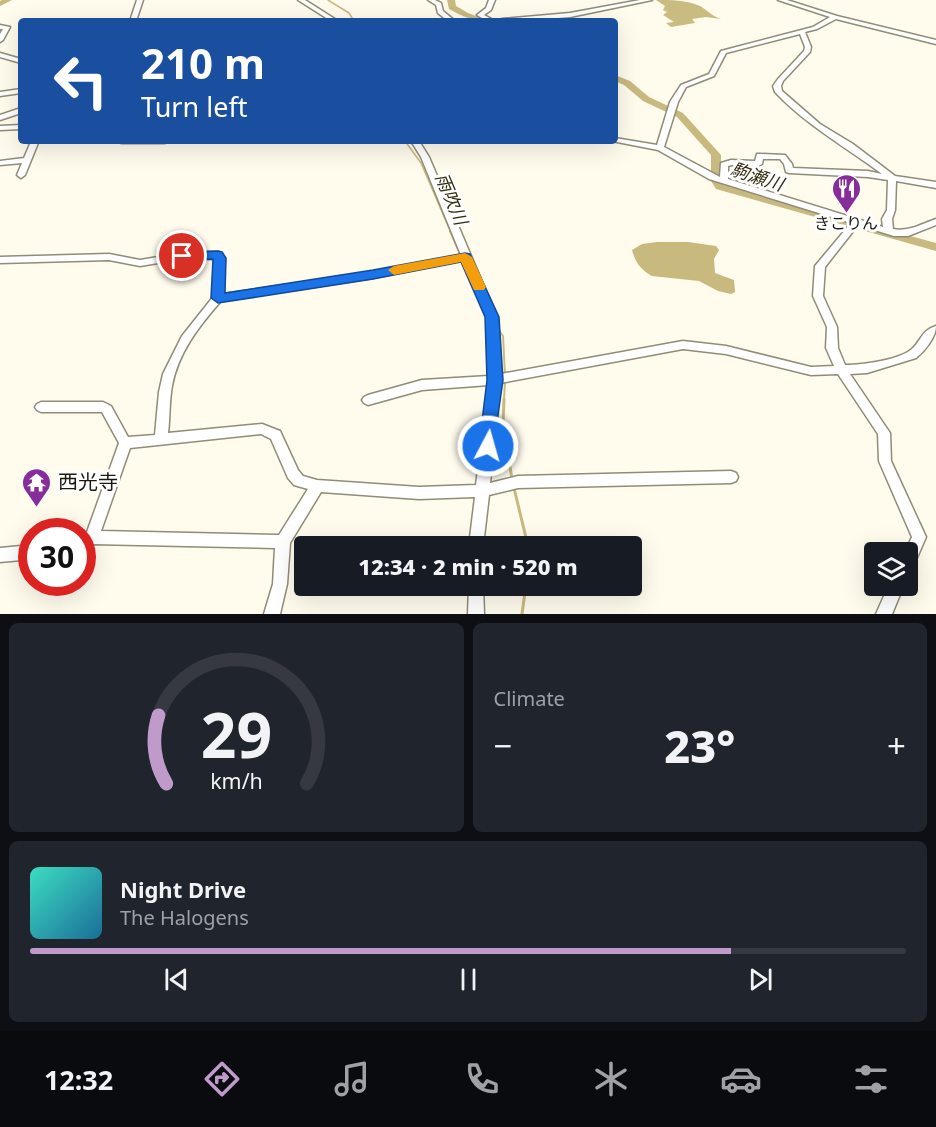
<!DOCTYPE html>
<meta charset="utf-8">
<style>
:root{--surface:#171b24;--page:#20242c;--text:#f1f3f6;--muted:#9ea1a6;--line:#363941;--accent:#c19acc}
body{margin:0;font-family:"Noto Sans","Noto Sans JP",sans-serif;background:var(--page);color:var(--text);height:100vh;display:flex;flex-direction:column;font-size:22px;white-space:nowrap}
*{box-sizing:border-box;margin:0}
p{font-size:20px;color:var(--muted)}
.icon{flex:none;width:33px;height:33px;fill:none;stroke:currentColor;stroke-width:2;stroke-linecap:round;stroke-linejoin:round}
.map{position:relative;height:614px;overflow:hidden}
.panel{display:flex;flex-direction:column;gap:9px;padding:9px;background:#0d0f14;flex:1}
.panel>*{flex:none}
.guide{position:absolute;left:18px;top:18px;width:600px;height:126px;border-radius:6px;box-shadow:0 6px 24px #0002;background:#1a4fa0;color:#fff;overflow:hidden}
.buttons{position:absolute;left:864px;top:542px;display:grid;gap:12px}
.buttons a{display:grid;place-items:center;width:54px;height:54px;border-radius:6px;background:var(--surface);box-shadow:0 6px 24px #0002;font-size:30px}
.speed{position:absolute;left:18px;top:518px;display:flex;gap:12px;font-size:30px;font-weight:700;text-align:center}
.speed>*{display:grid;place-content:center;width:78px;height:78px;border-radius:50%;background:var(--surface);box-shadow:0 6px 24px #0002;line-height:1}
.speed .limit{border:9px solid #d22;background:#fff;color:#111}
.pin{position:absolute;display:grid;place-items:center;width:51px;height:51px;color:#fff;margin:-26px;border:3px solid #fff;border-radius:50%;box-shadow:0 2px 6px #0007}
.me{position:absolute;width:66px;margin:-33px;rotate:6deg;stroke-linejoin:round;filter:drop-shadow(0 0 4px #0008)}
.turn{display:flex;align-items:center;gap:21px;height:126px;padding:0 24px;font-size:27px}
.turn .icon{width:78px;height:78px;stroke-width:2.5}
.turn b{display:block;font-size:42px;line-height:51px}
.big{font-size:45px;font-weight:800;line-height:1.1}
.panel .tile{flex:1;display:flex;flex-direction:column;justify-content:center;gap:9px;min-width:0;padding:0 21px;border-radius:9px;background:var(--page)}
.panel .dial{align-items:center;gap:0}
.dial svg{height:156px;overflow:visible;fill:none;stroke:var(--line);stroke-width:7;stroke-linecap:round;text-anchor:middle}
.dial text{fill:var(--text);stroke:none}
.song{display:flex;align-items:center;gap:18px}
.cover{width:72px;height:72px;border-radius:9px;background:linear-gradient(135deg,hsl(170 70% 55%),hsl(200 70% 35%))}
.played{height:6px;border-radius:3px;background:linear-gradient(90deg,var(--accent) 80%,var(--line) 80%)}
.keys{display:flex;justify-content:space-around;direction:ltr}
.heat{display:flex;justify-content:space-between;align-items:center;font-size:33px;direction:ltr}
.panel .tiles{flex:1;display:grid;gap:9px;grid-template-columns:1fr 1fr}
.tile:last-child{grid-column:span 2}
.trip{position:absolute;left:294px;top:536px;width:348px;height:60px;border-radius:6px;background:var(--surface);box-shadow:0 6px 24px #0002;font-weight:800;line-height:60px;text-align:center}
.tab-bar{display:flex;height:96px;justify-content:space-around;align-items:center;background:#090b0e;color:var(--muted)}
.tab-bar .icon{width:42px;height:42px}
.tab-bar .selected{color:var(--accent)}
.tab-bar b{font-size:27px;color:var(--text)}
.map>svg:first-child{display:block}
.forest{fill:#cabb80}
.water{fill:#c8b97e}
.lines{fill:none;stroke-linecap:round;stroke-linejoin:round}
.stream-far2{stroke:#c8b97e;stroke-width:1.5}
.stream-far1{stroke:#c8b97e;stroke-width:2}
.stream{stroke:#c8b97e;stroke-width:3}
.river{fill:#c8b97e;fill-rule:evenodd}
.minor-casing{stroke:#918c77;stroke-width:3}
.minor{fill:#fff;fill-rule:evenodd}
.route{fill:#1a73e8;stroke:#114b97;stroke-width:1.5}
.slow{fill:#f59e0b}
.labels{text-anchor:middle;stroke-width:6;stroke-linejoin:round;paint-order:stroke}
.poi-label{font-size:16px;fill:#1a180f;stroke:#fff}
.water-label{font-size:18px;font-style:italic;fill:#332c11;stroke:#fff}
.near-poi-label{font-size:20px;fill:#1a180f;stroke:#fff;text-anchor:start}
</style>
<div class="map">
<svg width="936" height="614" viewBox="0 0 936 614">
<rect width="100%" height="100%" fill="#fffbed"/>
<path class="forest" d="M 656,0 C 671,0 686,0 700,6 C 708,11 712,16 721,19 L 706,17 L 692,19 L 695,23 L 671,27 L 666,23 L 674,22 L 663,15 L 667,12 L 663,10 L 665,6 Z"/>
<path class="water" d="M 657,242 L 688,242 L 716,246 L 719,250 L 714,259 L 715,273 L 734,280 L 735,292 L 731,294 L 718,291 L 699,281 L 652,276 C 641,270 635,262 632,250 L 642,244 Z"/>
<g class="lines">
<path class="stream-far2" d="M 328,0 L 349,13 L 354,21
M 405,141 L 421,163 L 451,233"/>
<path class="stream-far1" d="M 450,231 L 479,298
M 496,326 L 503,336 L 505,375
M 504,400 L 505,381"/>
<path class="stream" d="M 504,399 L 503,425 L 512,479
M 514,488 L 528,546
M 522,614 L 526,585"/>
<path class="river" d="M 2,0 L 12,0 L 0,6 L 0,1 Z
M 447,0 L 455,0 L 456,6 L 468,13 L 489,21 C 473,21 463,17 449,9 Z
M 615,75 L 630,81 L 649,97 L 683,113 L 721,155 L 721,181 L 724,185 L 936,243 L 936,251 L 716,189 L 711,181 L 711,155 L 677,117 L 643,101 L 624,85 L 615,81 Z"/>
<defs>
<path id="minor" d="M 137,0 L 143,0 L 136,21 L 130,21 Z
M 298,0 L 305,0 L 338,21 L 331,21 Z
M 428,0 L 435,0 L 441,3 L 443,11 L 455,21 L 448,21 L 438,13 L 436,5 Z
M 489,0 L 495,0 L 491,10 L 484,15 L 495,21 L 487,21 L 477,15 L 486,8 Z
M 640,0 L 652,0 L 570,17 L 522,21 L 499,21 L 502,19 L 570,13 Z
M 778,0 L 787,0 L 837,16 L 936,40 L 936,44 L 836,19 L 817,29 L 805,32 L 811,47 L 810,52 L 783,81 L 781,86 L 782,91 L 820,124 L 853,144 L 895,176 L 936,182 L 936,188 L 896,181 L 895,210 L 892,219 L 893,229 C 909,232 921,224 936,219 L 936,225 L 908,236 L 894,236 L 858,225 L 825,267 L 823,296 L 837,327 L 838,348 L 845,365 C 862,365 901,360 913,348 C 923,338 921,331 936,326 C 936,337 925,351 916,358 L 867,373 L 850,374 L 890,433 L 891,461 L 926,537 L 913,567 L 908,569 L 908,552 L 905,552 L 912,537 L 879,461 L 878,434 L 838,374 L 811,375 L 726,354 L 683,349 L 500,383 L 490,483 L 518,476 L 731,471 L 736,473 L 738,477 L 736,481 L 731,483 L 518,488 L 489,495 L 483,546 L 469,546 L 475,497 L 419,499 L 321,492 L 290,543 L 287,584 L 280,614 L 264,614 L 273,584 L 275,548 L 92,544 L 82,546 L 82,533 L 87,532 L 119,443 L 102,412 L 41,412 L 37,410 L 35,407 L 37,404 L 41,402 L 103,402 L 111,406 L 128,437 L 155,435 L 159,392 L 163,374 L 182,336 L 213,297 L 215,259 L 182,259 L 140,266 L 109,260 L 0,263 L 0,257 L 109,254 L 140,260 L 182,253 L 218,252 L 221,253 L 225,259 L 223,294 L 373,272 L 461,255 L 421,157 L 411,141 L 419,141 L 429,157 L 497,317 L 501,374 L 683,341 L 726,346 L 811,367 L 834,366 L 826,348 L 827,327 L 813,296 L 815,266 L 851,223 L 709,179 L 658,150 L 612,141 L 615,141 L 615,138 L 657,145 L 670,102 L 681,85 L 709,74 L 721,51 L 813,27 L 830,17 ZM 800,34 L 805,47 L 804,51 L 778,79 L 773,86 L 775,92 C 806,125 846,147 882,174 L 868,171 L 793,168 L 792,164 L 785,155 L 760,154 L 757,154 L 755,161 L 731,160 L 721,163 L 720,177 L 664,147 L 678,102 L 686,87 L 714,76 L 726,53 ZM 763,159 L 780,159 L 784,164 L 786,172 L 789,173 L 868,177 L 888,180 L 887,210 L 882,219 L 883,227 L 728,179 L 728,166 L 732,165 L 758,166 L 762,164 ZM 463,260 L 487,317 L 489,376 L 422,380 L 368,395 L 364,397 L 362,400 L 364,403 L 368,405 L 422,390 L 489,385 L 476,485 L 419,487 L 317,480 L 303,476 L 298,470 L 280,431 L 262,424 L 168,433 C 170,418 169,402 172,386 C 178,353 199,326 221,301 L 373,278 ZM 261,434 L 271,439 L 288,478 L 294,485 L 308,489 L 279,535 L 101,531 L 130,448 Z
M 0,25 L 10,27 L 3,40 L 0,42 L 0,34 L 3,29 L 0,29 Z
M 0,53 L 21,59 L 21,63 L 0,57 Z
M 21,89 L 21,93 L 0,96 L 0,92 Z
M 21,108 L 21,113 L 0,120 L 0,115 Z
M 21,125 L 21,129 L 0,130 L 0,126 Z
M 25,141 L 36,141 L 38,143 L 25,175 L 21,178 L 17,175 L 22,163 L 0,165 L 0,161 L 24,158 L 30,144 Z
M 117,141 L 169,141 L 165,143 L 121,143 Z
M 32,545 L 32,559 L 0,562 L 0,548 Z
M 469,585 L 483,585 L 484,614 L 468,614 Z
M 889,585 L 904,585 L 892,614 L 876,614 Z"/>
</defs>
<use href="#minor" class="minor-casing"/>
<use href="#minor" class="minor"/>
</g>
<path class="route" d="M 218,251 L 222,252 L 226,258 L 225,293 L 373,270 L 465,253 L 470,254 L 499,317 L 503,380 L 493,451 L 488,453 L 482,451 L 479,446 L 487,380 L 485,317 L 461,262 L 373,279 L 218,303 L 211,298 L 213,259 L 182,260 L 175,256 L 182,252 Z"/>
<path class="slow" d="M 465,253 L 472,257 L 486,287 L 484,290 L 474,290 L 461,262 L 394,275 L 388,270 L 394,266 Z"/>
<defs>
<symbol id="restaurant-pin" viewBox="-11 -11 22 30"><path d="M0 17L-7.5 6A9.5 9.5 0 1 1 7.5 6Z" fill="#872d99" stroke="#fff"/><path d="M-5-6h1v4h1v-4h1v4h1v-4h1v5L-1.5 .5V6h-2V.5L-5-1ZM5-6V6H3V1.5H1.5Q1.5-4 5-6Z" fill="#fff"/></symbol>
<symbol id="temple-pin" viewBox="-11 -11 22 30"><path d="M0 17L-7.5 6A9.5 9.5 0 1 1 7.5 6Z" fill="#872d99" stroke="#fff"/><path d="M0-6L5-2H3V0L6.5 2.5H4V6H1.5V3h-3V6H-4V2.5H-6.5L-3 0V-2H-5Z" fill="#fff"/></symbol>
</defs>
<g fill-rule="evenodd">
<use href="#restaurant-pin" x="830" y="172" width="33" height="45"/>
<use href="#temple-pin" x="20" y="466" width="33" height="45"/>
</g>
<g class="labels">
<g class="poi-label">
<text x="846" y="229">きこりん</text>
</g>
<g class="water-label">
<text transform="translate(757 177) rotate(18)" y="6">駒瀬川</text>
<text transform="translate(451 199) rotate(67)" y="6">雨吹川</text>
</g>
<g class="near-poi-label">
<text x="58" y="489">西光寺</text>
</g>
</g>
</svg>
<div class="buttons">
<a><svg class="icon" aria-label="layers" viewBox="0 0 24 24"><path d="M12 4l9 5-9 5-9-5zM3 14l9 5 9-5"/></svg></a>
</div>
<div class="speed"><div class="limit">30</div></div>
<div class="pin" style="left:182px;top:256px;background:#d93025"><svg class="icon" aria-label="arrive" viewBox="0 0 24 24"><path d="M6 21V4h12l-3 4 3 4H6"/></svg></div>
<svg class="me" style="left:488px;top:446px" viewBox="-20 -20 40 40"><circle r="17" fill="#1a73e8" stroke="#fff" stroke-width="3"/><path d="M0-11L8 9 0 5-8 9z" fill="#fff"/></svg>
<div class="trip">12:34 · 2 min · 520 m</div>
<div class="guide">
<div class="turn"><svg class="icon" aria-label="left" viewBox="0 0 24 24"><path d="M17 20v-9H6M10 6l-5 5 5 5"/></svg><div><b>210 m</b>Turn left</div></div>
</div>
</div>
<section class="panel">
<div class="tiles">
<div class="tile dial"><svg viewBox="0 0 100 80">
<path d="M14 69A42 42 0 1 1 86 69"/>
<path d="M14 69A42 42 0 0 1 10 34" stroke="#c19acc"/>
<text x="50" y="56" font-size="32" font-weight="700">29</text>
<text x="50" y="72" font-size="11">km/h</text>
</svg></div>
<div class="tile"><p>Climate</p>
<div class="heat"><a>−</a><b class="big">23°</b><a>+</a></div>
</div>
<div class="tile">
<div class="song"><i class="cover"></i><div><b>Night Drive</b><p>The Halogens</p></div></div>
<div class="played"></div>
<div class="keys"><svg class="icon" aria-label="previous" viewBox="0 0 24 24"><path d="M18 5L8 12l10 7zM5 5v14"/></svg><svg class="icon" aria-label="pause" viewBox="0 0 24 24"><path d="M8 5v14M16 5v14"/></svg><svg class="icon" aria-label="next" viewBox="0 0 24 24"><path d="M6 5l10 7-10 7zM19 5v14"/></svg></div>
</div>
</div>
</section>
<nav class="tab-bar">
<b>12:32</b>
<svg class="icon selected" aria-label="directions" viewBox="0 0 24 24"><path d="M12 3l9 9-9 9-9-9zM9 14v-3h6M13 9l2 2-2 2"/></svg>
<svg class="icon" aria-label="music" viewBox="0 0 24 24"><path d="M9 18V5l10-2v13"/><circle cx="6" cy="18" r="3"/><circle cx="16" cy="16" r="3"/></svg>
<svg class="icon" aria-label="phone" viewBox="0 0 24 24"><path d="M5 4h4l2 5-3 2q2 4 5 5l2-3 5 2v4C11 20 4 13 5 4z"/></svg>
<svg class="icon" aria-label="climate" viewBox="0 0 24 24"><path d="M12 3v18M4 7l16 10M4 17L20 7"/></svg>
<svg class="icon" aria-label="car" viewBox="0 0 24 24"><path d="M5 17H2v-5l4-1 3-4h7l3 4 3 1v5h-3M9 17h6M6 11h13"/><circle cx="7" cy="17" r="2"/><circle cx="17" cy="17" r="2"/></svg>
<svg class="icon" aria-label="filters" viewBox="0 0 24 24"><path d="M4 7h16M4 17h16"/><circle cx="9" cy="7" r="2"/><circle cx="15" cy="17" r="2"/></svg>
</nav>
